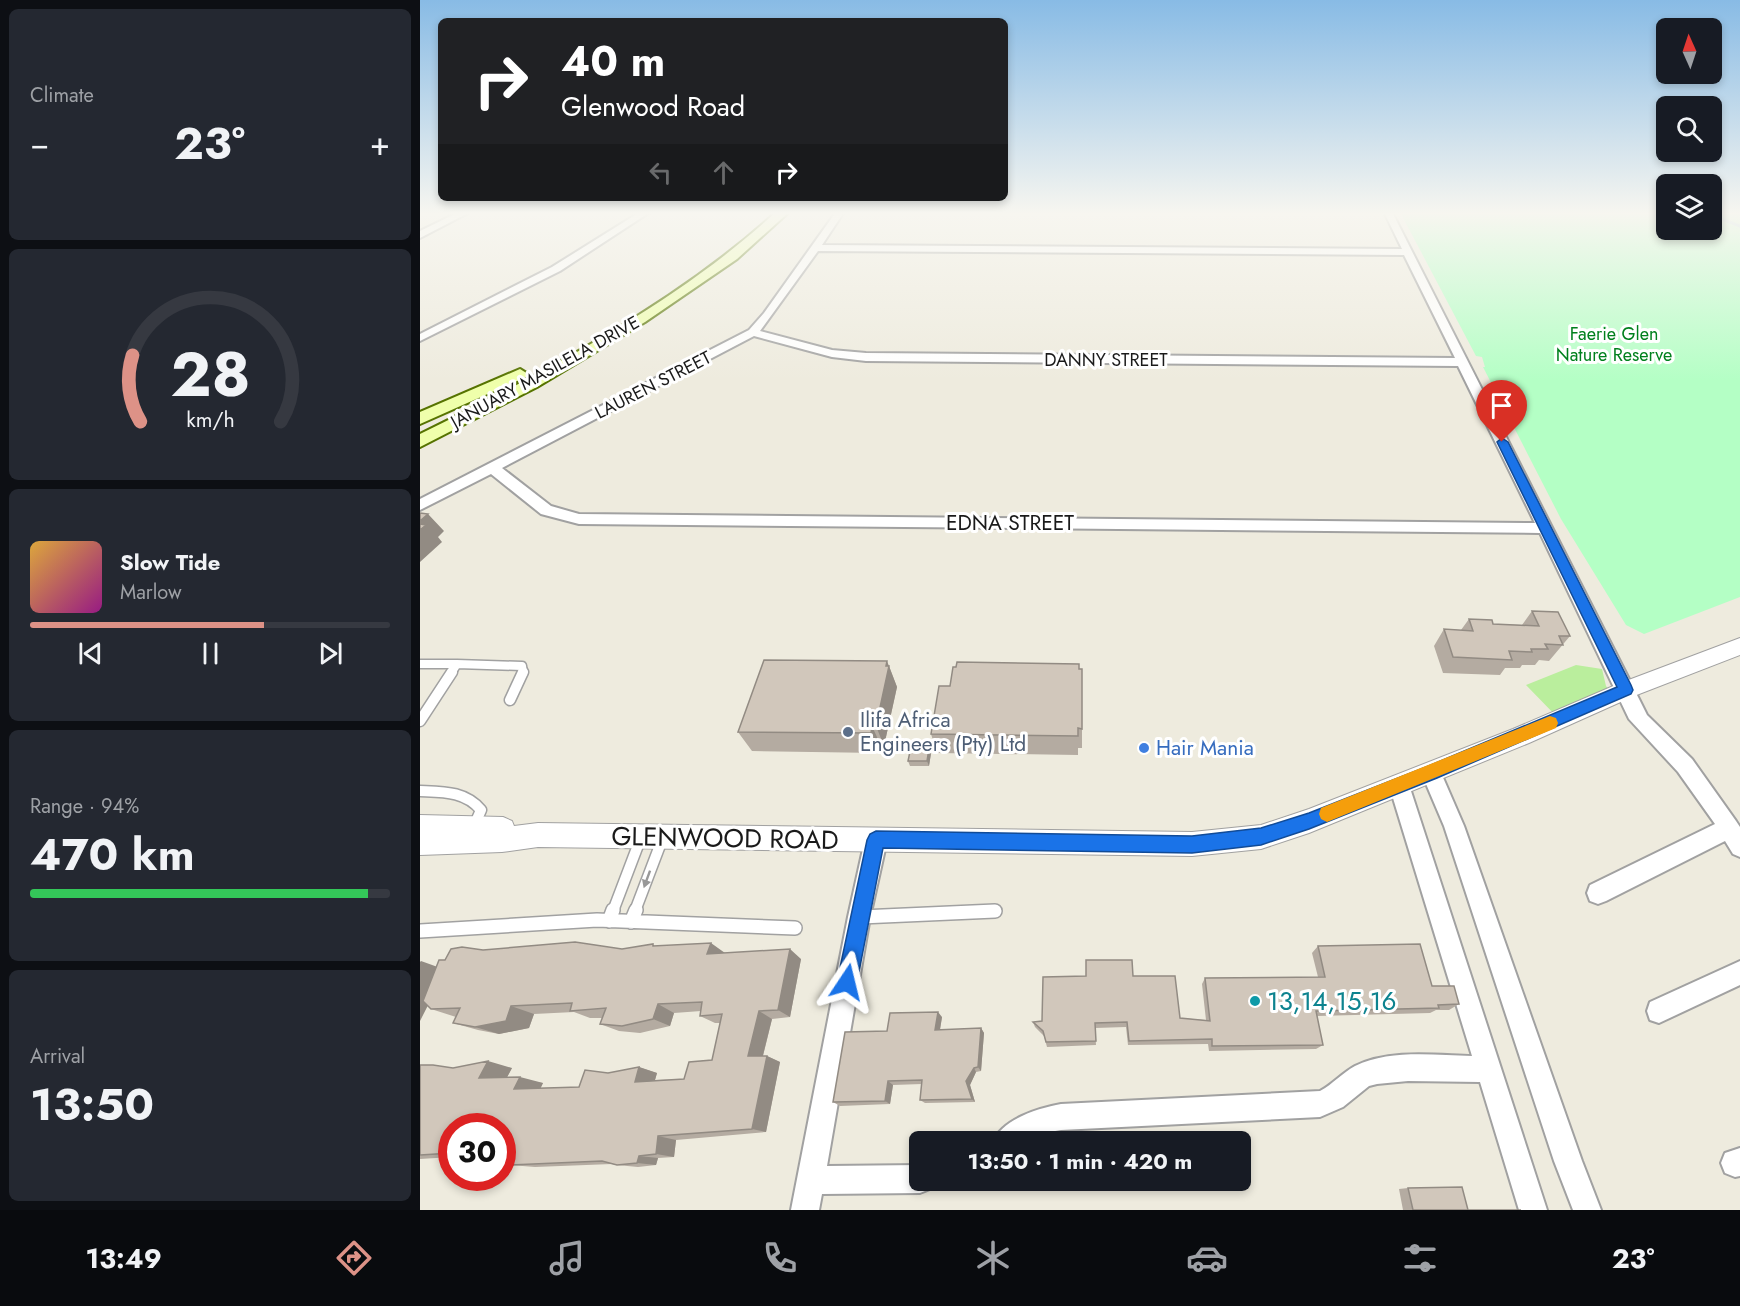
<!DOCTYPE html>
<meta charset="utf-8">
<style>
:root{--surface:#171b24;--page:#242831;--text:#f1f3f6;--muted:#9ea1a6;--line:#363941;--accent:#dd9287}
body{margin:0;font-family:Jost,sans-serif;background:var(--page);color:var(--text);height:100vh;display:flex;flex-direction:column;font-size:22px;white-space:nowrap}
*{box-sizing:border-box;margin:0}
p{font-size:20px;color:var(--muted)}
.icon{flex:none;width:33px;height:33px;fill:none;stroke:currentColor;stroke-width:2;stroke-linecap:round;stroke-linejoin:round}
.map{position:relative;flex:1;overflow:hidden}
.side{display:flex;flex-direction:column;gap:9px;padding:9px;background:#0d0f14;width:420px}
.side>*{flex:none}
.top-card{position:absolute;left:18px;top:18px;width:570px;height:183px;border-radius:9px;box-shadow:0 3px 9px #0003;background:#202124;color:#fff;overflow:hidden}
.needle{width:39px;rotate:357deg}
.buttons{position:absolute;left:1236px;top:18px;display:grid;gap:12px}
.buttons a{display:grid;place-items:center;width:66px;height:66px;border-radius:9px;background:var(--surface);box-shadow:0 3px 9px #0003;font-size:30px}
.speed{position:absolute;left:18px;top:1113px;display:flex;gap:12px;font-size:30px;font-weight:700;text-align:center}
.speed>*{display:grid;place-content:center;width:78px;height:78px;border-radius:50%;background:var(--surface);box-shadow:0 3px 9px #0003;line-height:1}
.speed .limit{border:9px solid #d22;background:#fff;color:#111}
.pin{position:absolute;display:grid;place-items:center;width:51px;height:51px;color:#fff;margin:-62px -26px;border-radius:50% 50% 50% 0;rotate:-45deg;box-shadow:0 0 6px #0007}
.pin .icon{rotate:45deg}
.me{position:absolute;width:66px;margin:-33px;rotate:10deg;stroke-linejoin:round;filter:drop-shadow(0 0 4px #0008)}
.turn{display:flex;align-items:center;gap:21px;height:126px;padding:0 24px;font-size:27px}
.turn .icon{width:78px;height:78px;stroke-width:2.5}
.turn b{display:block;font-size:42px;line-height:51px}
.lanes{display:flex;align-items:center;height:57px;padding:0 24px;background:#0003;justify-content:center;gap:30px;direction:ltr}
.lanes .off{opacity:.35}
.big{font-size:45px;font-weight:700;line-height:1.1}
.side .widget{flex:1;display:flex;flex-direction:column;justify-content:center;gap:9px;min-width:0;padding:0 21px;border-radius:9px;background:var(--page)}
.side .dial{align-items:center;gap:0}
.dial svg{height:156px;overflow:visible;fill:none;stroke:var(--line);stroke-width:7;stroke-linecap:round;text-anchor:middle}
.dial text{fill:var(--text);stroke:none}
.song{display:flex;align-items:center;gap:18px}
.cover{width:72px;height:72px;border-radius:9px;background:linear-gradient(135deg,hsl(40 70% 55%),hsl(310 70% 35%))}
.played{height:6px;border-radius:3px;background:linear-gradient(90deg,var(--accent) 65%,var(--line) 65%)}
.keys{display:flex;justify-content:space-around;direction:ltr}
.heat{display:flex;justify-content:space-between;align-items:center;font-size:33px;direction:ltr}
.charge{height:9px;border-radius:4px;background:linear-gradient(90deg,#34c759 94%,var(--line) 0)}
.trip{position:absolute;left:489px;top:1131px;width:342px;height:60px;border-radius:9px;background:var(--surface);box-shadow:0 3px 9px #0003;font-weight:700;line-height:60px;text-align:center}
.dock{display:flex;height:96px;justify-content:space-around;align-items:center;background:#090b0e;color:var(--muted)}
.dock .icon{width:42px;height:42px}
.dock .on{color:var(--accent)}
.dock b{font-size:27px;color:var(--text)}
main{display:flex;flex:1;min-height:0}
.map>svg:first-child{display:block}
.grass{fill:#baee9d}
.park{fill:#b4ffc5}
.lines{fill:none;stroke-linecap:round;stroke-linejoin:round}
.stream{stroke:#99c6e1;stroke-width:3}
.service-far2-casing{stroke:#a1a1a1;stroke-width:11}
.service-far1-casing{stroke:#a1a1a1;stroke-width:13}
.service-casing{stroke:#a1a1a1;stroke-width:16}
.minor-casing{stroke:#a1a1a1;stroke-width:4}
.tertiary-casing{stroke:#a1a1a1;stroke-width:2}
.secondary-casing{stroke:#567300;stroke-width:4}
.service-far2{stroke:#fff;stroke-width:8}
.service-far1{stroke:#fff;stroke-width:10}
.service{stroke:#fff;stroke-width:13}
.minor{fill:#fff;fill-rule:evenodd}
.tertiary{fill:#fff;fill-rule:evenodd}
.secondary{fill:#efffab;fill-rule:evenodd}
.wall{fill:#b4aba1}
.shaded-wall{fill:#928b83}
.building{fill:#d1c7bb;stroke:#928b83;stroke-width:1.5}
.oneway{fill:#989898}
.route{fill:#1a73e8;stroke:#114b97;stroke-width:1.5}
.slow{fill:#f59e0b}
.service-dot{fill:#5c6f8a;stroke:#fff;stroke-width:2}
.shop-dot{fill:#3f7fe0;stroke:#fff;stroke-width:2}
.culture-dot{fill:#0f9aa8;stroke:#fff;stroke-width:2}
.labels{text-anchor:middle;stroke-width:6;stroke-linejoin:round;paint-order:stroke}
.far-park-label{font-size:18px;fill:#00801d;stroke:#fff}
.far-street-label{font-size:18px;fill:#1a1a1a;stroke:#fff}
.street-label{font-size:21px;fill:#1a1a1a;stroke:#fff}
.service-label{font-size:21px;fill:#4e5e75;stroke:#fff;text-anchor:start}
.shop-label{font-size:21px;fill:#366cbe;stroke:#fff;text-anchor:start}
.near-street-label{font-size:26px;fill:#1a1a1a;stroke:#fff}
.near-culture-label{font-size:26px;fill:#0d838f;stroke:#fff;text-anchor:start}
</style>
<main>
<section class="side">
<div class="widget"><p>Climate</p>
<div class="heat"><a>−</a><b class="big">23°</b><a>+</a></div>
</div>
<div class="widget dial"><svg viewBox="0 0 100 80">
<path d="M14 69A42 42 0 1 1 86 69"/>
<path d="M14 69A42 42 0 0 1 10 35" stroke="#dd9287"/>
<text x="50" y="56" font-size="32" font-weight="700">28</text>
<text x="50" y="72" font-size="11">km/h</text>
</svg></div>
<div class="widget">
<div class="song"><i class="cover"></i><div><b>Slow Tide</b><p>Marlow</p></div></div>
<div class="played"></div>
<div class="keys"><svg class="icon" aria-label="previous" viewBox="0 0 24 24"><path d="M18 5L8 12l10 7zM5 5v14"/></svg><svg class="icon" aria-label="pause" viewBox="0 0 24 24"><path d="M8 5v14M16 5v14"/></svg><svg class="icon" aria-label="next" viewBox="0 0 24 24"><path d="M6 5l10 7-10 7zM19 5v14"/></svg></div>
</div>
<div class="widget"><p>Range · 94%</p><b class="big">470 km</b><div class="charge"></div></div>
<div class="widget"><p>Arrival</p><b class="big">13:50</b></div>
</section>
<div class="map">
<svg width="1320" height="1210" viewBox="0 0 1320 1210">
<rect width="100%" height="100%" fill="#eeebde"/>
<path class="grass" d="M 1156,665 L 1182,669 L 1186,686 L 1195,698 L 1140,720 L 1106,685 Z"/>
<path class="park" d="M 980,212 L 1246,212 L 1246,230 L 1292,230 L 1292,212 L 1320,212 L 1320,597 L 1224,634 L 1206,625 L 1141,519 L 1063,367 L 1065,367 L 1062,357 L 1056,356 Z"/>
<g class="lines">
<path class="stream" d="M 1292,215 L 1320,226"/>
<defs>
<path id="service-far2" d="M 0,664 L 37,664 L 31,673
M 37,664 L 102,666 L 103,673"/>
<path id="service-far1" d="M 90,700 L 103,672
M 0,721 L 32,672
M 0,791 C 23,792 45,791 61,810 L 54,826
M 193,911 L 220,840
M 215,911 L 242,840
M 566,911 L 575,911"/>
<path id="service" d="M 441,917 L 575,911
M 189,921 L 193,910
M 211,922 L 216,910
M 0,931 L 177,920 L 375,928"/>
<path id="minor" d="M 39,212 L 50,212 L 0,238 L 0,231 Z
M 220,212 L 230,212 L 140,271 L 0,341 L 0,334 L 132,267 Z
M 416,212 L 424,212 L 402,245 L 982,249 L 964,212 L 972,212 L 1212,685 L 1227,715 L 1272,759 L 1316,821 L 1320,827 L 1320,857 L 1313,854 L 1305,841 L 1186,901 L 1178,904 L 1170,901 L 1167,893 L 1170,885 L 1295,824 L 1258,772 L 1209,719 L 1120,533 L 159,524 L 121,514 L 71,474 L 0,510 L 0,499 L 329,330 L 344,313 ZM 398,251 L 984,255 L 1035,358 L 446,353 L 412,350 L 340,331 ZM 334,336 L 412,357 L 446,361 L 1038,366 L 1115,523 L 159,514 L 131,506 L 82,468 Z
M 1011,763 L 1018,766 L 1044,826 L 1162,1161 L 1181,1210 L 1153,1210 L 1134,1161 L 1024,826 L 1001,772 L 1004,766 Z
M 979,776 L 986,778 L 989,785 L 1127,1210 L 1099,1210 L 1060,1082 L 988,1081 L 957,1084 L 949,1086 L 923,1107 L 900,1117 L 641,1130 L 624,1133 L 611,1142 L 573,1142 C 582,1119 619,1108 641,1104 L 900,1091 C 913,1084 922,1073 935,1066 C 969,1049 1014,1055 1052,1056 L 969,785 L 972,778 Z
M 456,830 L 463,833 L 467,840 L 450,917 L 407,1166 L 500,1165 L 500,1180 L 513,1180 L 510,1189 L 500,1193 L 402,1194 L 399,1210 L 371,1210 L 428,917 L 445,840 L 449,833 Z
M 1320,961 L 1320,985 L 1239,1023 L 1230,1020 L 1227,1011 L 1230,1002 Z
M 1320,1148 L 1320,1176 L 1315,1177 L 1305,1173 L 1301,1163 L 1305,1153 Z"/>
<path id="tertiary" d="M 1320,638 L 1320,655 L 1214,696 L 1109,743 L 889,833 L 841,849 L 772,856 L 118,847 L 82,852 L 0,855 L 0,815 L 83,817 L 92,821 L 94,826 L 118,823 L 772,832 L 841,825 L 889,809 L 1093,729 L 1198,684 Z"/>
<path id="secondary" d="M 356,212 L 369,212 L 317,259 L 225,322 L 117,387 L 0,447 L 0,434 C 123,373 255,305 356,212 Z
M 100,369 L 108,374 L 106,377 L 0,424 L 0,412 Z"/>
</defs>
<use href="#service-far2" class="service-far2-casing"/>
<use href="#service-far1" class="service-far1-casing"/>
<use href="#service" class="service-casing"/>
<use href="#minor" class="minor-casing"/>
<use href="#tertiary" class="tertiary-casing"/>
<use href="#secondary" class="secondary-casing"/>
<use href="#service-far2" class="service-far2"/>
<use href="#service-far1" class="service-far1"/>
<use href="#service" class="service"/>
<use href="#minor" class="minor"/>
<use href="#tertiary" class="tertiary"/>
<use href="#secondary" class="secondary"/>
</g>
<path class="wall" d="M 1112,611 L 1150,636 L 1129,661 L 1119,660 L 1115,665 L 1102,665 L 1100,668 L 1085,668 L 1080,675 L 1023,673 L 1014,646 L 1024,629 L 1041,630 L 1049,619 L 1073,624 L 1102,625 Z
M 469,666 L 477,687 L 464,746 L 461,746 L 459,753 L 332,751 L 318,732 Z
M 659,669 L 662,669 L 662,748 L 658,748 L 658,755 L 517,753 L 511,734 Z
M 510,742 L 512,747 L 509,766 L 490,766 L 488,761 Z
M 236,946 L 305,953 L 381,959 L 370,1017 L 352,1019 L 343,1056 L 347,1056 L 360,1062 L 346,1132 L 256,1140 L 254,1157 L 238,1158 L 236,1165 L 218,1167 L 197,1165 L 192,1164 L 115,1167 L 90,1165 L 93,1154 L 82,1154 L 82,1126 L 32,1126 L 32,1157 L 0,1159 L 0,1065 L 33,1068 L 92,1068 L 87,1077 L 123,1083 L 120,1088 L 159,1087 L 188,1073 L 219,1067 L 237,1073 L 235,1080 L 264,1079 L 292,1060 L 300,1023 L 295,1023 L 280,1016 L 281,1011 L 254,1013 L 250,1026 L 220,1033 L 199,1031 L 180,1024 L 182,1018 L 170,1018 L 154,1012 L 114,1014 L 109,1028 L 79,1034 L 58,1030 L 33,1023 L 36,1017 L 11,1009 L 16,967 L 25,960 L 63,950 L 202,949 Z
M 898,946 L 1012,986 L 1039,1004 L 1029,1010 L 1016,1010 L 1010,1013 L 897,1016 L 903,1045 L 896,1049 L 789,1051 L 788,1044 L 708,1045 L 706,1027 L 675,1028 L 676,1045 L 627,1047 L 624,1036 L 615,1027 L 613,1022 L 622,1021 L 713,976 L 760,1018 L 786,1020 L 782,984 L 785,978 L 898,977 L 892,953 Z
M 522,1017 L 520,1030 L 561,1028 L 564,1033 L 561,1071 L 556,1072 L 550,1085 L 555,1102 L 505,1103 L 500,1100 L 502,1084 L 473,1085 L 470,1104 L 420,1106 L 413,1102 L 467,1031 Z
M 988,1188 L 1048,1210 L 1101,1210 L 983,1210 L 979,1189 Z"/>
<path class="shaded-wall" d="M 8,514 L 24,531 L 18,537 L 22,542 L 0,562 L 0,521 Z
M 467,661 L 477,687 L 464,746 L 456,726 Z
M 452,726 L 461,746 L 459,753 L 451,733 Z
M 510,742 L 512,747 L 509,766 L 507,761 Z
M 291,943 L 305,953 L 287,954 Z
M 370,949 L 381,959 L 370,1017 L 358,1010 Z
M 1,961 L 26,970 L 0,1021 L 0,962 Z
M 238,1004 L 254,1013 L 250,1026 L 233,1019 Z
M 91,1006 L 114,1014 L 109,1028 L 79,1034 L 55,1027 Z
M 339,1011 L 352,1019 L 341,1063 L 328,1056 Z
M 518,1012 L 522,1017 L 519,1035 L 515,1030 Z
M 561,1028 L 564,1033 L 561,1071 L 558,1067 Z
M 347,1056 L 360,1062 L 346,1132 L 332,1129 Z
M 68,1061 L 92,1068 L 84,1083 L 59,1078 Z
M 219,1067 L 237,1073 L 233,1087 L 215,1082 Z
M 554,1068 L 556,1072 L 550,1085 L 555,1102 L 552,1099 L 546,1081 Z
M 100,1077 L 123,1083 L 118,1094 L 94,1089 Z
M 468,1081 L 473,1085 L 470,1104 L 465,1101 Z
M 238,1136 L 256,1140 L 254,1157 L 236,1154 Z
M 219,1156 L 238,1158 L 236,1165 L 217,1163 Z"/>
<path class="building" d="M 0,513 L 8,514 L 0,521 Z
M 0,524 L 6,525 L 0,530 Z
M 1112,611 L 1138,612 L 1150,636 L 1139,636 L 1143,645 L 1125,644 L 1128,649 L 1111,649 L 1112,652 L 1089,651 L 1092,660 L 1033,657 L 1024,629 L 1053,631 L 1049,619 L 1072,620 L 1073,624 L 1119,626 Z
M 344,660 L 467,661 L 466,666 L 469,666 L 456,726 L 452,726 L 451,733 L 318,732 Z
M 537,662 L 659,664 L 659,669 L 662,669 L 662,729 L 658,728 L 658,736 L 511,734 L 519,686 L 530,686 L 533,667 L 536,667 Z
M 492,742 L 510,742 L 507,761 L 488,761 Z
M 155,942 L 202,949 L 233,944 L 233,946 L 291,943 L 287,954 L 370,949 L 358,1010 L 339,1011 L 328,1056 L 347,1056 L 332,1129 L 238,1136 L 236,1154 L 219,1156 L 217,1163 L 197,1165 L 182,1161 L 90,1165 L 94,1149 L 82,1150 L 82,1126 L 32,1126 L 32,1153 L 0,1155 L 0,1065 L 13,1065 L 33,1068 L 68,1061 L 59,1078 L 100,1077 L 94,1089 L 159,1087 L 165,1070 L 188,1073 L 219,1067 L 215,1082 L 264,1079 L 269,1062 L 292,1060 L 302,1014 L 280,1016 L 282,1002 L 238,1004 L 233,1019 L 202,1026 L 180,1024 L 186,1008 L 150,1011 L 152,1003 L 91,1006 L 86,1021 L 55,1027 L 33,1023 L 40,1008 L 11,1009 L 3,1001 L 19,960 L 25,960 L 31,949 L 42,947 L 63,950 Z
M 1000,944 L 1012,986 L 1034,986 L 1039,1004 L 1018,1005 L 1019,1008 L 896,1011 L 903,1045 L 792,1046 L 792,1039 L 709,1041 L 707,1022 L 675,1023 L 676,1041 L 626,1042 L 623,1031 L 613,1022 L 622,1021 L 623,977 L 666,976 L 666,960 L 712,960 L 713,976 L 755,976 L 760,1018 L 790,1021 L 785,978 L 905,977 L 898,946 Z
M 518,1012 L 515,1030 L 561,1028 L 558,1067 L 554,1068 L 546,1081 L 552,1099 L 500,1100 L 502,1080 L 468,1081 L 465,1101 L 413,1102 L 425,1032 L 467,1031 L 470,1013 Z
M 1042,1187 L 1048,1210 L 1101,1210 L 993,1210 L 988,1188 Z"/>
<defs><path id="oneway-solid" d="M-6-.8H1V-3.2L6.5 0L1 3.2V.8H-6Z" transform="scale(1.5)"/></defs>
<use class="oneway" href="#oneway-solid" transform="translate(227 879) rotate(110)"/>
<linearGradient id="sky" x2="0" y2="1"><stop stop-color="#88bbe5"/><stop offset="0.56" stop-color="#f7f6f0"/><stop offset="1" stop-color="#f7f6f0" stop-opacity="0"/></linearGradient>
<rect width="1320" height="381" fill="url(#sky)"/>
<path class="route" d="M 1082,438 L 1088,442 L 1211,685 L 1213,690 L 1211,694 L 1017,778 L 889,829 L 841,845 L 772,853 L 463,848 L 437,982 L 434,989 L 427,992 L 420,989 L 417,982 L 447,840 L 450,834 L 456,831 L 772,836 L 841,828 L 889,813 L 1006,767 L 1197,687 L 1077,442 Z"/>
<path class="slow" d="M 1130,716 L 1136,718 L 1138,723 L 1136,728 L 907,822 L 901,819 L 899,814 L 901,808 Z"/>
<circle class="service-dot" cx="428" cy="732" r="6"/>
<circle class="shop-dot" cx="724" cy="748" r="6"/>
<circle class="culture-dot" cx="835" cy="1001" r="6"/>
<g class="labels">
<g class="far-park-label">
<text x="1194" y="340">Faerie Glen<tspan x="1194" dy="21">Nature Reserve</tspan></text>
</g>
<g class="far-street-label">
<text x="686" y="366">DANNY STREET</text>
<text transform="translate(125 372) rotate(-29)" y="6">JANUARY MASILELA DRIVE</text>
<text transform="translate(233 385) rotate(-27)" y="6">LAUREN STREET</text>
</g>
<g class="street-label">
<text x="590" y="530">EDNA STREET</text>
</g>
<g class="service-label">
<text x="440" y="727">Ilifa Africa<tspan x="440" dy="24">Engineers (Pty) Ltd</tspan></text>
</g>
<g class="shop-label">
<text x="736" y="755">Hair Mania</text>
</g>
<g class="near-street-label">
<text transform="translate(305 838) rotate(1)" y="9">GLENWOOD ROAD</text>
</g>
<g class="near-culture-label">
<text x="847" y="1010">13,14,15,16</text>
</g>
</g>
</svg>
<div class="buttons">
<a><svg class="needle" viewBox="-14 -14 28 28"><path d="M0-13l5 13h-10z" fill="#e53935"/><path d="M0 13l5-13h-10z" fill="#9ea1a6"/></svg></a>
<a><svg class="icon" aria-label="search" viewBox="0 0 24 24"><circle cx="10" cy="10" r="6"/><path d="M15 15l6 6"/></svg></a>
<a><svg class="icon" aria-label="layers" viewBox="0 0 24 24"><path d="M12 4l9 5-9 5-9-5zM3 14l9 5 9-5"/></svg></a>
</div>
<div class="speed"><div class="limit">30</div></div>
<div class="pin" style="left:1082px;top:442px;background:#d93025"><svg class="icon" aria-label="arrive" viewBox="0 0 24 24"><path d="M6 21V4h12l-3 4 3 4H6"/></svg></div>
<svg class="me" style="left:427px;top:982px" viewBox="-20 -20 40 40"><path d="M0-17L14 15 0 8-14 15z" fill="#1a73e8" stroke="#fff" stroke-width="4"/></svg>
<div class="trip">13:50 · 1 min · 420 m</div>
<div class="top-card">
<div class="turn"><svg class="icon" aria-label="right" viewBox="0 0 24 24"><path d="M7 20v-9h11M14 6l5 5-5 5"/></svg><div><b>40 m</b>Glenwood Road</div></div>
<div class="lanes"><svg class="icon off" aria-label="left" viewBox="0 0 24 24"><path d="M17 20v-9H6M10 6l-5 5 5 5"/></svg><svg class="icon off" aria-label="ahead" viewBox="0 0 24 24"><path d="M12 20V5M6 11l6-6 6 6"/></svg><svg class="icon" aria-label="right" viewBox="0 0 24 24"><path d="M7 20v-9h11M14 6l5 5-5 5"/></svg></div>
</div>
</div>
</main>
<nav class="dock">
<b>13:49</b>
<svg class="icon on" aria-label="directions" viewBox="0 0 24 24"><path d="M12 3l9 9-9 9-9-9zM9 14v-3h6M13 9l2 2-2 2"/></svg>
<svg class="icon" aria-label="music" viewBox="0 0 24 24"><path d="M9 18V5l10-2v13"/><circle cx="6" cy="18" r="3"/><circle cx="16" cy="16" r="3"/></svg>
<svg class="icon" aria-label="phone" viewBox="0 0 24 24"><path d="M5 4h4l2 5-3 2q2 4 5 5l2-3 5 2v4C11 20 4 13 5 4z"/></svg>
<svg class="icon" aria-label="climate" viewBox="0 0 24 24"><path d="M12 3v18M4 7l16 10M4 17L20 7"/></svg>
<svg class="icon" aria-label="car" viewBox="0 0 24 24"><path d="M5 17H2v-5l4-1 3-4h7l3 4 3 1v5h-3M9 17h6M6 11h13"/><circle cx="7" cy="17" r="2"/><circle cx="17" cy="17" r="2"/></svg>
<svg class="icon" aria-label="filters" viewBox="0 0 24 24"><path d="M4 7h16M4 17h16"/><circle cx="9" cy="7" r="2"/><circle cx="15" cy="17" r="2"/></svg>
<b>23°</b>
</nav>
